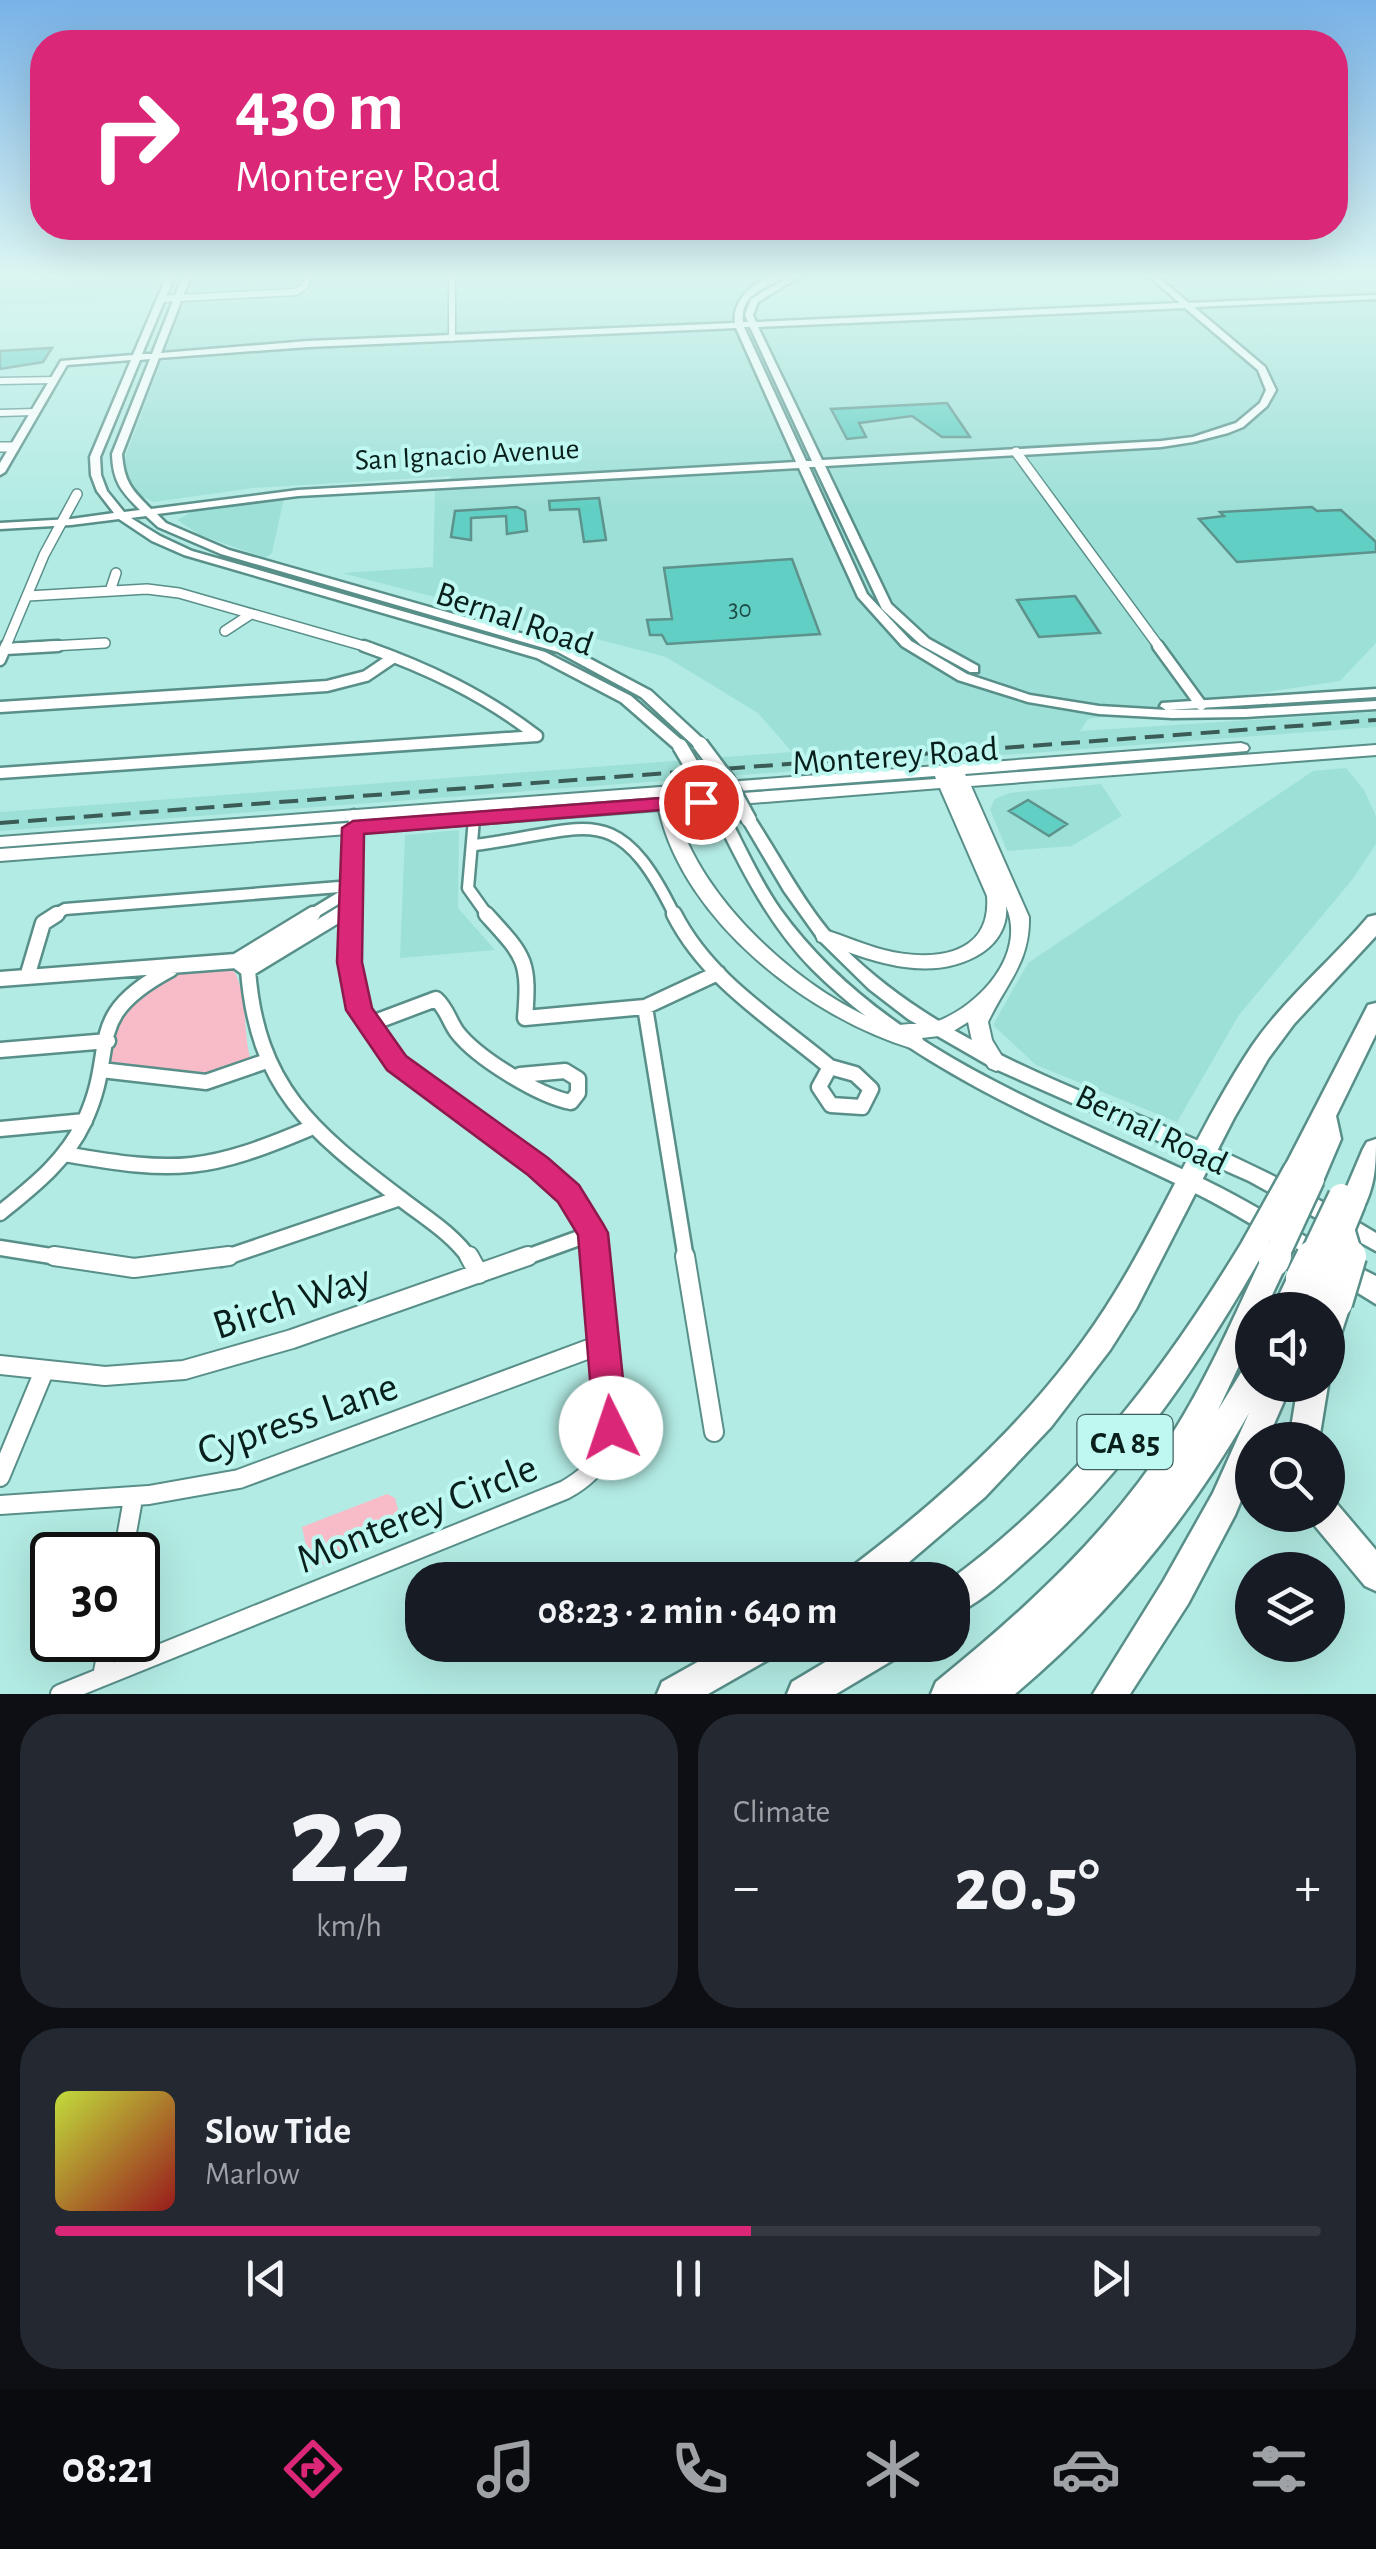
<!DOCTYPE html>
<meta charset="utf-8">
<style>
:root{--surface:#171b24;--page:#242831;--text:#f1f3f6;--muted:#9ea1a6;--line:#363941;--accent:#db2777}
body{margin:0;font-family:"Alegreya Sans",sans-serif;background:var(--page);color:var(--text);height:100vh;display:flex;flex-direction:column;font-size:38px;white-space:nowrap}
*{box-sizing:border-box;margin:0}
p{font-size:32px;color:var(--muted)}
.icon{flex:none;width:55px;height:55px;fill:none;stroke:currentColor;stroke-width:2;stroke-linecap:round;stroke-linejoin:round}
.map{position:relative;height:1694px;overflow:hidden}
.sheet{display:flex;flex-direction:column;gap:20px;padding:20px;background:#0d0f14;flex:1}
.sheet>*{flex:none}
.top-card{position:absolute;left:30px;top:30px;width:1318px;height:210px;border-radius:40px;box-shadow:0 10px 40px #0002;background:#db2777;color:#fff;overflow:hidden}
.fabs{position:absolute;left:1235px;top:1292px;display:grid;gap:20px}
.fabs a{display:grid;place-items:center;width:110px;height:110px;border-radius:50%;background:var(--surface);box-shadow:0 10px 40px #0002;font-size:50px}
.speed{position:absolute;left:30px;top:1532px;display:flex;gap:20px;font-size:50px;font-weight:700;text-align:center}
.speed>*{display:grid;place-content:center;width:130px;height:130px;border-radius:50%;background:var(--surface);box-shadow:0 10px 40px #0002;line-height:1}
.speed .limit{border:5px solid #111;border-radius:15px;background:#fff;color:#111}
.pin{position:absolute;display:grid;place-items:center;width:85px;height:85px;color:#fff;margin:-42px;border:5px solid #fff;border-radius:50%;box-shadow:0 2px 10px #0007}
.me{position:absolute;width:110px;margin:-55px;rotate:356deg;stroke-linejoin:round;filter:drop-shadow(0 0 8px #0008)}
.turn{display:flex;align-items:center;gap:35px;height:210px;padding:0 40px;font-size:45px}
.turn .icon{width:130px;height:130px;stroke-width:2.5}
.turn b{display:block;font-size:70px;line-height:85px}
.big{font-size:75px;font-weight:600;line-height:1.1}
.sheet .tile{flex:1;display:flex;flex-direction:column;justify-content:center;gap:15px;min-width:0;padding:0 35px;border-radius:40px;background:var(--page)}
.sheet .dial{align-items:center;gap:0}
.dial b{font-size:130px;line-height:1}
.song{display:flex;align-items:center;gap:30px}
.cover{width:120px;height:120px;border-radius:15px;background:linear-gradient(135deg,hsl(70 70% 55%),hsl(0 70% 35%))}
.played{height:10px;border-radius:5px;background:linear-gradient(90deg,var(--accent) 55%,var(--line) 55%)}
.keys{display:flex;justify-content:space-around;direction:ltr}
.heat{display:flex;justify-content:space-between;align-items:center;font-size:55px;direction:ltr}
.sheet .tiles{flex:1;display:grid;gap:20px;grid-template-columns:1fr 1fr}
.tile:last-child{grid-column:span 2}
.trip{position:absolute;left:405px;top:1562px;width:565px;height:100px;border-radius:40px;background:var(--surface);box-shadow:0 10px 40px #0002;font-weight:600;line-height:100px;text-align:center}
.tabs{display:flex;height:160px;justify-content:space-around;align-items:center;background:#090b0e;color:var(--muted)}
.tabs .icon{width:70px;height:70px}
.tabs .current{color:var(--accent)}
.tabs b{font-size:45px;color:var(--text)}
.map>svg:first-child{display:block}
.built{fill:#9de0d7}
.green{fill:#f8bcc8}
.building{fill:#61cfc3;stroke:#5d938c;stroke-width:2.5}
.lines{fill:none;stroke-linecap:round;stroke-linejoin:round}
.street-far4-casing{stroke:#598f89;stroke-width:9}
.street-far3-casing{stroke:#598f89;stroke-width:12}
.street-far2-casing{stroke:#598f89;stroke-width:15}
.street-far1-casing{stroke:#598f89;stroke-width:19}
.street-casing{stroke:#598f89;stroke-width:22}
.secondary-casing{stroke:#598f89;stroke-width:5}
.primary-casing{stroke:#598f89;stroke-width:4}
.highway-casing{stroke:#598f89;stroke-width:5}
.street-far4{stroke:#fff;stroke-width:6}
.street-far3{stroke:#fff;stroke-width:9}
.street-far2{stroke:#fff;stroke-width:10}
.street-far1{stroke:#fff;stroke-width:14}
.street{stroke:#fff;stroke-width:18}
.secondary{fill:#fff;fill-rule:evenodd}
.primary{fill:#fff;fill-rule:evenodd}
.highway{fill:#fff;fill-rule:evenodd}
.rail{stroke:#3a5b56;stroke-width:4;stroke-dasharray:19 9;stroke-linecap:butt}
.secondary-bridge-casing{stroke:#598f89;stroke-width:19;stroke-linecap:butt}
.highway-bridge-far1-casing{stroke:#598f89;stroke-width:29;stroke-linecap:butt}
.highway-bridge-casing{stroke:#598f89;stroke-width:35;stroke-linecap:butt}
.secondary-bridge{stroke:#fff;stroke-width:14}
.highway-bridge-far1{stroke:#fff;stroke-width:24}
.highway-bridge{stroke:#fff;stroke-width:30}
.route{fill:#db2777;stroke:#8e194d;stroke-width:2.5}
.labels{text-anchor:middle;stroke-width:8;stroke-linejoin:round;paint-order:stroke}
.far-number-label{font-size:25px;fill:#1e4b46}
.far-street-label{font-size:30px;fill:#081f1c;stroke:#bff8f0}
.shield{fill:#bff8f0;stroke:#3f605c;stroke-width:2.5}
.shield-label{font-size:32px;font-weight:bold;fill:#081f1c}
.street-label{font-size:35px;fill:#081f1c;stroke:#bff8f0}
.near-street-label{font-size:42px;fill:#081f1c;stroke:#bff8f0}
</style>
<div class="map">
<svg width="1376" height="1694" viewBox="0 0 1376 1694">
<rect width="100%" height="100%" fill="#b2ebe3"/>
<path class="built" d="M 0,273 L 163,273 L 152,300 L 0,306 Z
M 195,273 L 784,273 L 749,289 L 736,303 L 733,323 L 742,324 L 1203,309 L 1156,273 L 1376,273 L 1376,643 L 1340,681 L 1088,719 L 1080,731 L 1376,712 L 1376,727 L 0,831 L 0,812 L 792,752 L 758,713 L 666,657 L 342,573 L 433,567 L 435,490 L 452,476 L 253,488 L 153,502 L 134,492 L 124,460 L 161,361 L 295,348 L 451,340 L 448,335 L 297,342 L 164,354 Z
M 284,498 L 272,553 L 265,558 L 200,535 L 177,520 L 197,509 Z
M 1346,768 L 1364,790 L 1376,816 L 1376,844 L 1352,880 L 1239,1015 L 1177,1122 L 1036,1065 L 993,1025 L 1028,963 L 1313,771 Z
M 1101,784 L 1122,816 L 1072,846 L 1007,851 L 990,809 L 995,799 L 1009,793 Z
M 459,830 L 458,908 L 495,950 L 400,958 L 405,835 Z"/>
<path class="green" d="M 229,964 C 249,987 242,1032 251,1061 L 191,1079 L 102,1065 L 120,1009 L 176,970 Z
M 387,1494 L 395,1498 L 402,1525 L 396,1535 L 311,1569 L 302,1527 Z"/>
<path class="building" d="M 52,348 L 43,362 L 0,369 L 0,351 Z
M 947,403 L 970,437 L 942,437 L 912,416 L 859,423 L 866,437 L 847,439 L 831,409 Z
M 599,498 L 606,540 L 584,542 L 579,509 L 550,510 L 549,501 Z
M 517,507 L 525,511 L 527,531 L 507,534 L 506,516 L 471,518 L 471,540 L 451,537 L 455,511 Z
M 1312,507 L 1317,511 L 1341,510 L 1376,542 L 1376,552 L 1237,562 L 1199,519 L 1224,516 L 1220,512 Z
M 792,559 L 820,634 L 667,644 L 662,635 L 650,635 L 647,620 L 672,619 L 664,568 Z
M 1075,596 L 1100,633 L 1039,637 L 1017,600 Z
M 1028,800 L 1067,824 L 1049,836 L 1009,811 Z"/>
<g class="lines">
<defs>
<path id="street-far4" d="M 452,273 L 452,338
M 161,299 L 296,292 L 305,286 L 308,273
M 0,381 L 54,380
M 0,413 L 34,412"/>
<path id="street-far3" d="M 0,447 L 14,447
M 1016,452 L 1160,648
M 110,591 L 116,573
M 28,596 L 147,589 L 179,593 L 371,648
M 225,631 L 251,614
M 5,648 L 44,555 L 77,494
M 16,648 L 105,643"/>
<path id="street-far2" d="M 364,646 C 427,668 484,695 537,736
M 1158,646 L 1201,705
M 6,649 L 58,646
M 0,660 L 6,646
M 0,707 L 327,686 L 366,676 L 394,657
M 0,773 L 537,736
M 474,819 L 468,888 L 488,916
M 475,845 C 588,831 616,795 675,916
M 53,916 L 65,909 L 352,886
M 309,916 L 352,890
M 336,916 L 351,907
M 351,916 L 354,815"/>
<path id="street-far1" d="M 351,914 C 350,944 346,984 360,1012 C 409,1111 585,1146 595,1259
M 486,914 C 524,956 530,959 525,1018 L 645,1007 L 718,973
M 674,914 C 708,981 774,1020 830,1067
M 236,961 L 313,914
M 248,970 L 340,914
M 27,977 L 43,923 L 57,914
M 0,979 L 236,961 L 248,970 C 257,1087 311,1131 400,1198 C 424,1217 452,1233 470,1259
M 645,1007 L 686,1259
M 367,1025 L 436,999 C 447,1009 449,1021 457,1032 C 477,1058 539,1096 571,1102 L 578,1093 L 578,1079 L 565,1071 L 520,1075
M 0,1050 L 108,1041
M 830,1067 L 855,1074 L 871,1089 L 862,1107 L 831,1105 L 819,1087 Z
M 101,1070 L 206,1082 L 264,1062
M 0,1129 L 85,1121
M 65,1154 C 178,1174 207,1172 313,1127
M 0,1213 C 32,1187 66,1161 84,1122 C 120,1046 79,1018 171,969
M 0,1248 L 70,1259
M 221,1259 L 400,1198
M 521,1259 L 593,1233"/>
<path id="street" d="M 54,1256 L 134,1268 L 229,1256
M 469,1256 L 479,1274
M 685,1256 L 714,1432
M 0,1365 L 105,1376 L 184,1370 L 292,1339 L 528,1256
M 0,1477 L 44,1371
M 0,1505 L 149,1495 L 239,1479 L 605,1343
M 123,1555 L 133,1499
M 102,1677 L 109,1640
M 60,1694 L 565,1490 C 581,1481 596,1470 604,1452 C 620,1417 599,1300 595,1256"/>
<path id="secondary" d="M 168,273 L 176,273 L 142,354 L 152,354 L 184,273 L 192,273 L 161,353 L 308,341 L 735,323 C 731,294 767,272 793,273 C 772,286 739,291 743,322 L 748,322 L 745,315 L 751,299 L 796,273 L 805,273 L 758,302 L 753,315 L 756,322 L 1180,303 L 1145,273 L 1153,273 L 1189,303 L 1376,295 L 1376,299 L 1194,307 L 1265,367 L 1276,390 L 1267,406 L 1243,427 L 1228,433 L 1193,442 L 1161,447 L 825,466 L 891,604 L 929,639 L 978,666 L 978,672 L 970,672 L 921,645 L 882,609 L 815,467 L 809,467 L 867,594 L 911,641 L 967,674 L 1030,695 L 1099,706 L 1166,710 L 1160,706 L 1162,703 L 1376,689 L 1376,697 L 1168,710 L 1245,709 L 1376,701 L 1376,709 L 1245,717 L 1172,718 L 1099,714 L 1028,702 L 958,680 L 902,646 L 858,597 L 799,468 L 298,496 L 157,514 L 166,523 L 229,550 L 566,646 L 651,691 L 705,741 L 707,744 L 705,747 L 695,747 L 641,697 L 558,652 L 221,554 L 158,527 L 146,516 L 131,518 L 160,536 L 192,551 L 545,652 L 631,696 L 685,743 L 687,746 L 680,750 L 675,749 L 621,702 L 537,658 L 184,555 L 152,541 L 119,519 L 71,525 L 0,529 L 0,523 L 71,519 L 114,513 L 97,491 L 91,475 L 90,457 L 131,360 L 67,365 L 5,472 L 0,475 L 0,463 L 61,361 L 133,355 ZM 1185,308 L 1258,370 L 1266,390 L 1260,403 L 1236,423 L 1193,437 L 1161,441 L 822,460 L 758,327 ZM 744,327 L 750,327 L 812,461 L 806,461 ZM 736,328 L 796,462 L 298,490 L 151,509 C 132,490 124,482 122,454 L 159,358 L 308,347 ZM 150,359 L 112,454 C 113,482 121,491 140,510 L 124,512 L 107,491 L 101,475 L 100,457 L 140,360 Z
M 749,815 L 754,817 C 783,861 807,910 844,948 C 939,1042 1067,1084 1187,1136 C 1253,1164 1315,1196 1376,1233 L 1376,1251 L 1249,1181 L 993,1068 L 908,1019 L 869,989 L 819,940 L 784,891 L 742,820 Z
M 725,817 L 732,822 C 747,851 761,882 780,909 C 882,1051 1054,1107 1205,1180 C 1246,1200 1285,1224 1324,1248 L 1327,1254 L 1324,1260 L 1317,1263 L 1310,1260 C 1271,1236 1232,1211 1191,1191 C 1059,1126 918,1075 812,969 C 770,926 744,875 718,822 Z"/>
<path id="primary" d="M 1241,743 L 1247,745 L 1249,748 L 1247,751 L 965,774 L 966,776 L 1376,745 L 1376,755 L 971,786 L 1029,917 C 1030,963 1006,983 988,1022 L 992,1040 L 1006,1063 L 1003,1068 L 996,1071 L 989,1068 L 972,1041 L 968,1022 L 947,1035 L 922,1038 L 924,1042 L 921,1047 L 914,1049 C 809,1018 684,921 659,810 L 0,861 L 0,849 L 657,800 L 657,797 L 0,847 L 0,837 ZM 935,776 L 936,779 L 674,798 L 673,796 ZM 940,788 L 987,896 C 992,957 931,962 884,950 C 864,945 845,936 825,930 L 816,936 L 818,941 C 869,960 931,986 983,952 C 998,942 1008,925 1006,906 C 1027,954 980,1005 938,1021 C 924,1027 907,1021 893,1027 C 807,998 697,898 676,809 Z"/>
<path id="highway" d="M 1376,915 L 1376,936 L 1294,1024 L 1268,1059 L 1234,1118 L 1136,1309 L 1110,1350 L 1051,1427 L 985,1497 L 888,1580 L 846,1580 L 850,1568 C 953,1490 1048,1403 1116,1291 C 1165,1212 1200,1124 1252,1046 C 1285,998 1331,961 1368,917 Z
M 1376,1003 L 1376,1034 L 1336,1116 L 1341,1139 L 1321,1186 L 1312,1189 L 1303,1186 L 1299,1179 L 1287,1177 L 1283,1170 L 1365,1011 L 1368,1005 Z
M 1376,1139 C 1376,1167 1375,1186 1362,1211 L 1353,1214 L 1344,1211 L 1340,1203 L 1363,1149 L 1367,1142 Z
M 1253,1236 L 1262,1239 L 1266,1247 L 1262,1255 C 1197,1369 1125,1474 1026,1561 C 1004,1581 979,1604 952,1615 L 950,1580 C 1075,1488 1164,1371 1244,1239 Z
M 1274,1249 L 1284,1253 L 1288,1261 L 1265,1310 L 1252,1310 L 1252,1338 L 1218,1410 L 1242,1371 L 1252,1367 L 1252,1385 L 1291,1385 L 1267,1440 L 1252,1440 L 1252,1474 L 1235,1515 L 1188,1604 L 1130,1694 L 1093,1694 L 1164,1580 L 1213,1493 L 1249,1413 C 1188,1520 1109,1615 1015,1694 L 931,1694 L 936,1682 C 1025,1610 1109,1533 1171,1436 C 1208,1378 1235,1314 1264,1253 Z
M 1301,1266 L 1311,1270 L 1315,1278 L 1300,1310 L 1272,1310 L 1291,1270 Z
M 1360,1268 L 1376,1276 L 1376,1304 L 1350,1288 L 1346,1280 L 1350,1272 Z
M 1337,1291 L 1347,1294 L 1351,1303 L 1338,1343 L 1328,1347 L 1328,1310 L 1321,1310 L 1327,1294 Z
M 1298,1385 L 1328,1385 L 1319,1440 L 1289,1440 Z
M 1328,1500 L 1337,1504 L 1376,1550 L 1376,1591 L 1365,1586 L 1315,1526 L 1310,1515 L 1328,1515 Z
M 728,1645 L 778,1645 L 773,1657 L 708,1694 L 657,1694 L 662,1682 Z
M 854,1645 L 903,1645 L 898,1657 L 836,1694 L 787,1694 L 792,1682 Z"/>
</defs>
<use href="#street-far4" class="street-far4-casing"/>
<use href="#street-far3" class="street-far3-casing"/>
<use href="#street-far2" class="street-far2-casing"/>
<use href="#street-far1" class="street-far1-casing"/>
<use href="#street" class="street-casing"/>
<use href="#secondary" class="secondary-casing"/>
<use href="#primary" class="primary-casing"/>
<use href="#highway" class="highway-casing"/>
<use href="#street-far4" class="street-far4"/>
<use href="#street-far3" class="street-far3"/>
<use href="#street-far2" class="street-far2"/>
<use href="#street-far1" class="street-far1"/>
<use href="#street" class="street"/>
<use href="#secondary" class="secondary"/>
<use href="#primary" class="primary"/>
<use href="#highway" class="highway"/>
<path class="rail" d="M 0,823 L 1376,720"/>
<defs>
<path id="secondary-bridge" d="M 700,744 L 727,780 L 749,820
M 680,746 L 725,822"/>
<path id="highway-bridge-far1" d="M 1342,1229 L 1351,1259
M 1253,1247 L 1296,1170
M 1275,1259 L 1312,1179
M 1311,1259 L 1341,1196
M 1330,1259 L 1353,1203"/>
<path id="highway-bridge" d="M 1274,1261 L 1276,1256
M 1301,1278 L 1312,1256
M 1317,1289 L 1331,1256
M 1337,1303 L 1351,1256"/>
</defs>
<use href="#secondary-bridge" class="secondary-bridge-casing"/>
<use href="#highway-bridge-far1" class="highway-bridge-far1-casing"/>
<use href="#highway-bridge" class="highway-bridge-casing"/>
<use href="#secondary-bridge" class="secondary-bridge"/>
<use href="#highway-bridge-far1" class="highway-bridge-far1"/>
<use href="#highway-bridge" class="highway-bridge"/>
</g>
<linearGradient id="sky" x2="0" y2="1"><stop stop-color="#78b2e7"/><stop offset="0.54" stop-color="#dcf6f2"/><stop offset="1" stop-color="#dcf6f2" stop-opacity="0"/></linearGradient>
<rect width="1376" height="510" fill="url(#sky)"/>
<path class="route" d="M 701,795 L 709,797 L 712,802 L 709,806 L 364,834 L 362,962 L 372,1008 L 406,1056 L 548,1158 L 579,1185 L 603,1224 L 608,1233 L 628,1428 L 623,1440 L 611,1445 L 599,1440 L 594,1428 L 578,1235 L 558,1202 L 528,1175 L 387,1070 L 346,1010 L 337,962 L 342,828 L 353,821 Z"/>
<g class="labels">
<g class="far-number-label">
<text x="740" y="617">30</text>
</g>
<g class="far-street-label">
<text transform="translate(467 454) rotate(-3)" y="10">San Ignacio Avenue</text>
</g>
<rect class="shield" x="1077.5" y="1415" width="95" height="54" rx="8"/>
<g class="shield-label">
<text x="1125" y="1453">CA 85</text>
</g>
<g class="street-label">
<text transform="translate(515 618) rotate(19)" y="12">Bernal Road</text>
<text transform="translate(895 755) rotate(-4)" y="12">Monterey Road</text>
<text transform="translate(1152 1129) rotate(26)" y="12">Bernal Road</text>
</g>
<g class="near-street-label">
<text transform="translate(291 1300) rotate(-18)" y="15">Birch Way</text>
<text transform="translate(297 1417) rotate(-19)" y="15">Cypress Lane</text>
<text transform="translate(416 1512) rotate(-22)" y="15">Monterey Circle</text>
</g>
</g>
</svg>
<div class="fabs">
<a><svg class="icon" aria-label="sound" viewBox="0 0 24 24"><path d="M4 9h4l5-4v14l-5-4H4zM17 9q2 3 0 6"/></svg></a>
<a><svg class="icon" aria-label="search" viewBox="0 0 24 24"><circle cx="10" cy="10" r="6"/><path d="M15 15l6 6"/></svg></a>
<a><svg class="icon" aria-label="layers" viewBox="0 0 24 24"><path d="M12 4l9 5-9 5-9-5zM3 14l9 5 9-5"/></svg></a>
</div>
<div class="speed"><div class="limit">30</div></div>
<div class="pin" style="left:701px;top:802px;background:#d93025"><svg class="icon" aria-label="arrive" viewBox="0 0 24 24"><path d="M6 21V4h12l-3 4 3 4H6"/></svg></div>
<svg class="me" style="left:611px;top:1428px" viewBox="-20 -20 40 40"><circle r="19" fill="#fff"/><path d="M0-13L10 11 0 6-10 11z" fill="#db2777"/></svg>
<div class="trip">08:23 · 2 min · 640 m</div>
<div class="top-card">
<div class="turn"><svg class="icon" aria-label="right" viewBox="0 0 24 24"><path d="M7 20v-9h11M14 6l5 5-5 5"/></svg><div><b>430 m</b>Monterey Road</div></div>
</div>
</div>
<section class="sheet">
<div class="tiles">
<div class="tile dial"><b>22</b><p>km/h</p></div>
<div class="tile"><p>Climate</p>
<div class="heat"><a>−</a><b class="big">20.5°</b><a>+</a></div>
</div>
<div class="tile">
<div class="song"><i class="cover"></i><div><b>Slow Tide</b><p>Marlow</p></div></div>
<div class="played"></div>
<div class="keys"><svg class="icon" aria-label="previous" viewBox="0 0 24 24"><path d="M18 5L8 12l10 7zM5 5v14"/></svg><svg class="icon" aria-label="pause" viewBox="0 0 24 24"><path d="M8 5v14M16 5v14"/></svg><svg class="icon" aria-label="next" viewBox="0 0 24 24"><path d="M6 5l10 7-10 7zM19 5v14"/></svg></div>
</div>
</div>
</section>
<nav class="tabs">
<b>08:21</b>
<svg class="icon current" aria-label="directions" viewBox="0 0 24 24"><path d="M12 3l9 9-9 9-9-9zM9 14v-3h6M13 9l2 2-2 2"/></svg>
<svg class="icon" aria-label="music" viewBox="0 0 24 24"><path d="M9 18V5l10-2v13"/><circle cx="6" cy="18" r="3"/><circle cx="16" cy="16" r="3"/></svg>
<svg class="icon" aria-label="phone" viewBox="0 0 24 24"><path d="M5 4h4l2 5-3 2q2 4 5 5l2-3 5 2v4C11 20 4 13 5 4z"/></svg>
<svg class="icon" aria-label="climate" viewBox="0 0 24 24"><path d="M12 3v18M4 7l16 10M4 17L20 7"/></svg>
<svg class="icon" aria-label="car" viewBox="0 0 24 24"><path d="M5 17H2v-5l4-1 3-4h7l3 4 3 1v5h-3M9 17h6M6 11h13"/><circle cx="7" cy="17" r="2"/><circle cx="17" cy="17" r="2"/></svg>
<svg class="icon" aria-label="filters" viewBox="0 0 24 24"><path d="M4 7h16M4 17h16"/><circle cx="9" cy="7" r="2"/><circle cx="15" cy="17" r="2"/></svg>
</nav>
